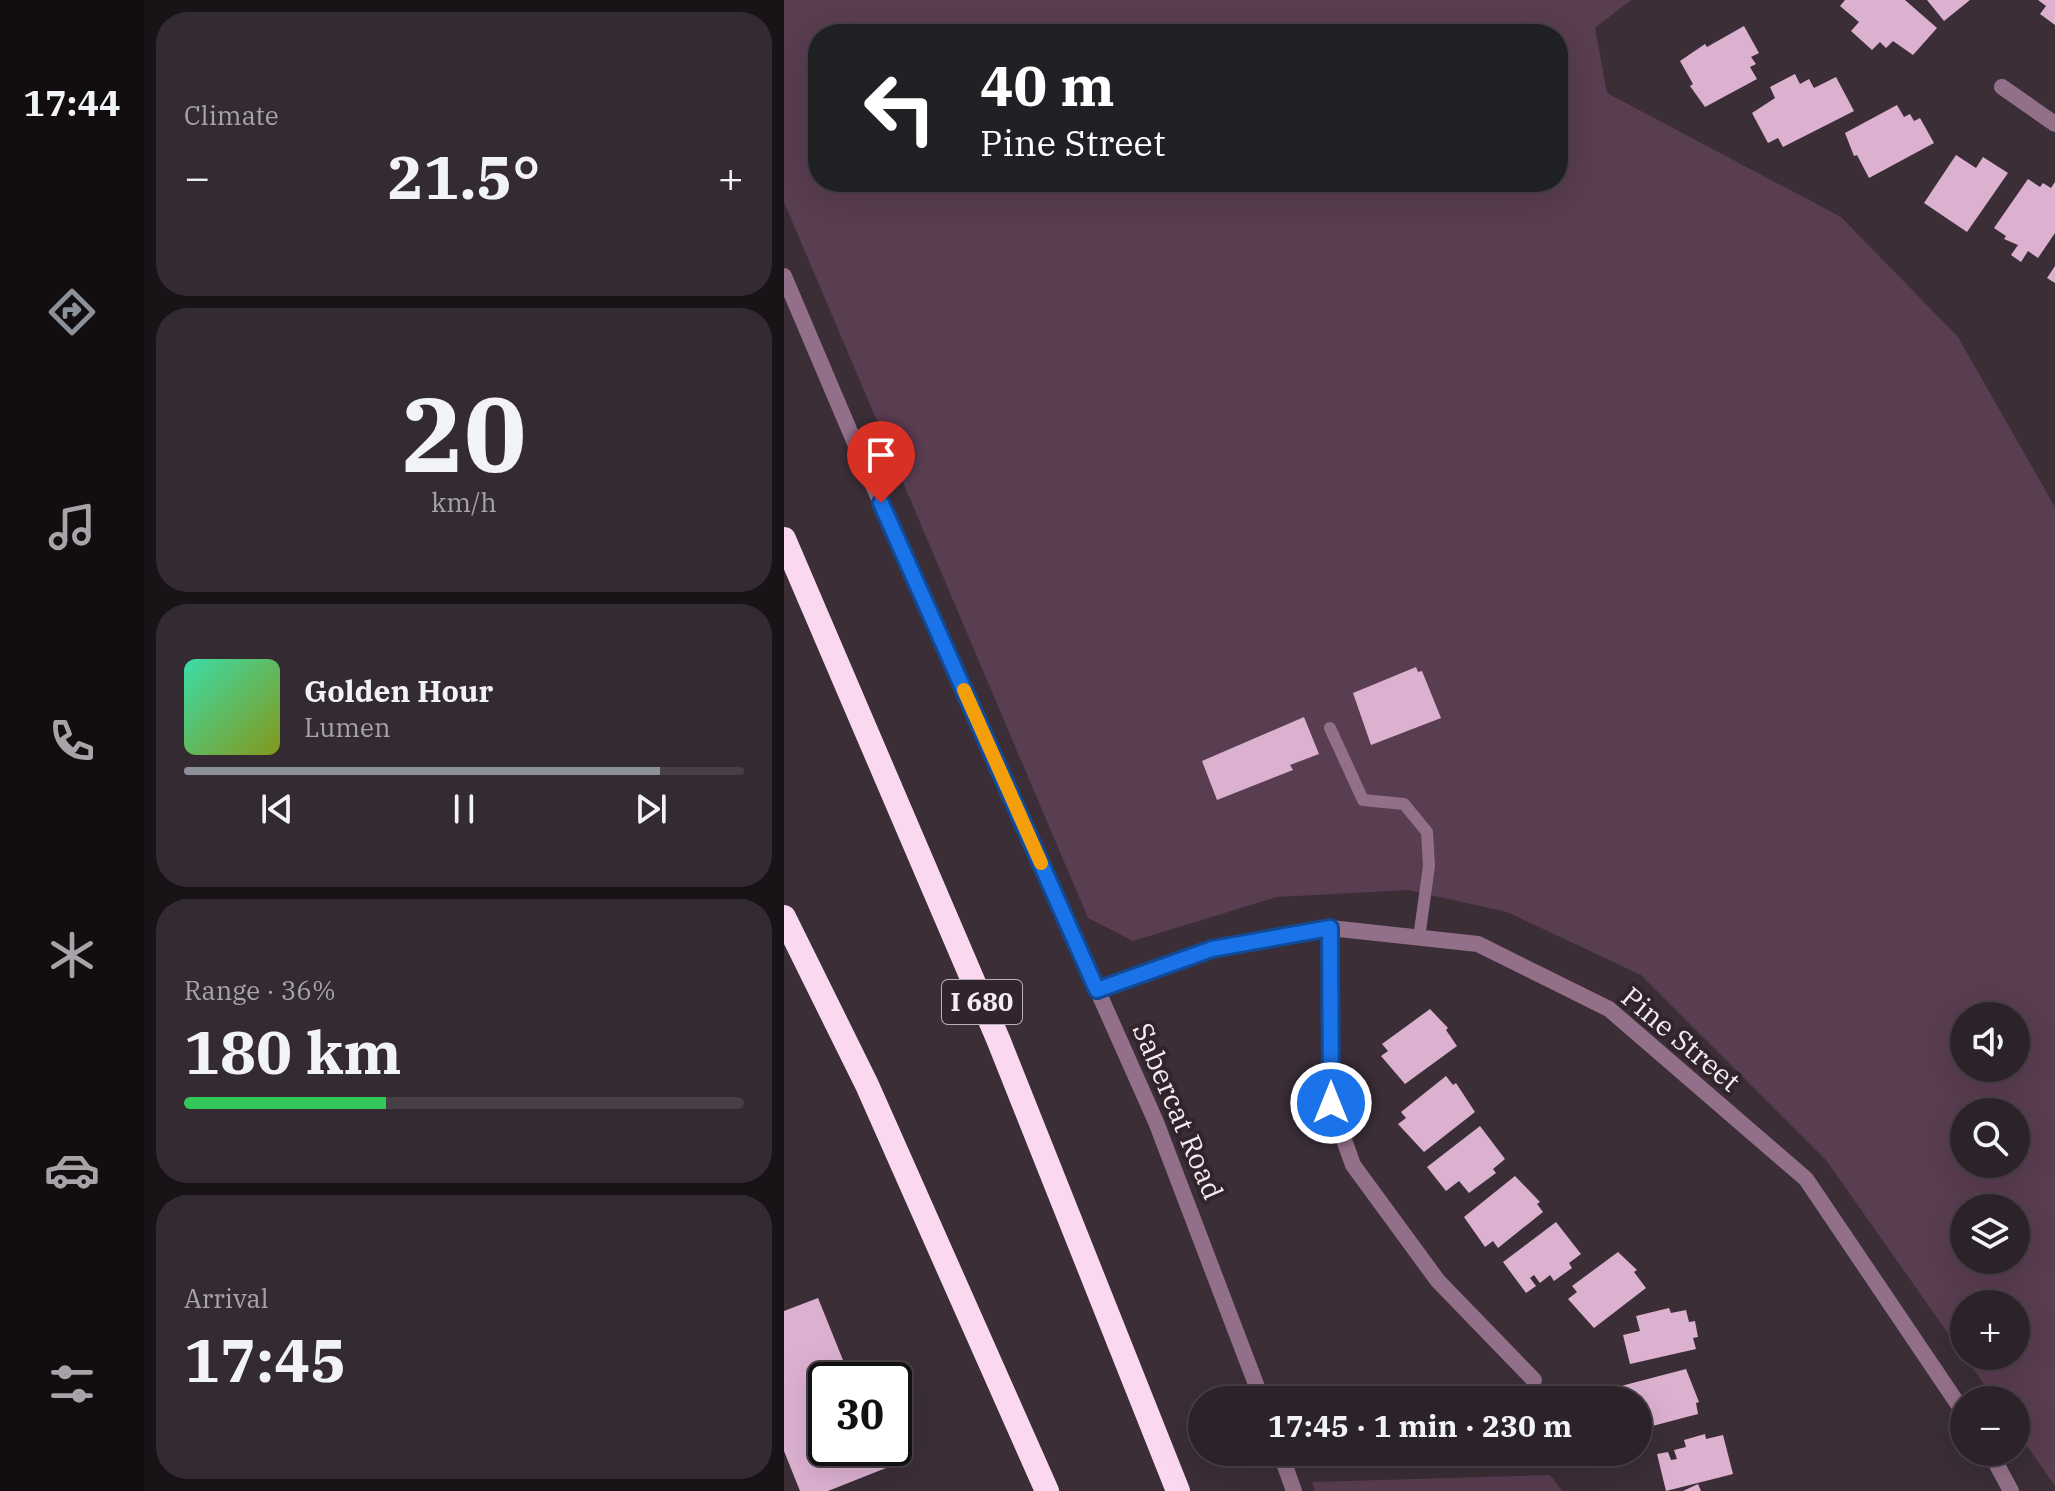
<!DOCTYPE html>
<meta charset="utf-8">
<style>
:root{--surface:#2c2229;--page:#342a31;--text:#f1f3f6;--muted:#a6a4a8;--line:#483f46;--accent:#8c9099}
body{margin:0;font-family:"IBM Plex Serif",serif;background:var(--page);color:var(--text);height:100vh;display:flex;flex-direction:column;font-size:30px;white-space:nowrap}
*{box-sizing:border-box;margin:0}
p{font-size:26px;color:var(--muted)}
.icon{flex:none;width:44px;height:44px;fill:none;stroke:currentColor;stroke-width:2;stroke-linecap:round;stroke-linejoin:round}
.map{position:relative;flex:1;overflow:hidden}
.panel{display:flex;flex-direction:column;gap:12px;padding:12px;background:#181317;width:640px}
.panel>*{flex:none}
.guide{position:absolute;left:24px;top:24px;width:760px;height:168px;border-radius:32px;box-shadow:0 8px 32px #0002,0 0 0 2px var(--line);background:#202124;color:#fff;overflow:hidden}
.controls{position:absolute;left:1166px;top:1002px;display:grid;gap:16px}
.controls a{display:grid;place-items:center;width:80px;height:80px;border-radius:50%;background:var(--surface);box-shadow:0 8px 32px #0002,0 0 0 2px var(--line);font-size:40px}
.speed{position:absolute;left:24px;top:1362px;display:flex;gap:16px;font-size:40px;font-weight:700;text-align:center}
.speed>*{display:grid;place-content:center;width:104px;height:104px;border-radius:50%;background:var(--surface);box-shadow:0 8px 32px #0002,0 0 0 2px var(--line);line-height:1}
.speed .limit{border:4px solid #111;border-radius:12px;background:#fff;color:#111}
.pin{position:absolute;display:grid;place-items:center;width:68px;height:68px;color:#fff;margin:-82px -34px;border-radius:50% 50% 50% 0;rotate:-45deg;box-shadow:0 0 8px #0007}
.pin .icon{rotate:45deg}
.me{position:absolute;width:88px;margin:-44px;rotate:0deg;stroke-linejoin:round;filter:drop-shadow(0 0 6px #0008)}
.turn{display:flex;align-items:center;gap:28px;height:168px;padding:0 40px;font-size:36px}
.turn .icon{width:104px;height:104px;stroke-width:2.5}
.turn b{display:block;font-size:56px;line-height:68px}
.big{font-size:60px;font-weight:700;line-height:1.1}
.panel .tile{flex:1;display:flex;flex-direction:column;justify-content:center;gap:12px;min-width:0;padding:0 28px;border-radius:32px;background:var(--page)}
.panel .dial{align-items:center;gap:0}
.dial b{font-size:104px;line-height:1}
.song{display:flex;align-items:center;gap:24px}
.cover{width:96px;height:96px;border-radius:12px;background:linear-gradient(135deg,hsl(160 70% 55%),hsl(70 70% 35%))}
.played{height:8px;border-radius:4px;background:linear-gradient(90deg,var(--accent) 85%,var(--line) 85%)}
.keys{display:flex;justify-content:space-around;direction:ltr}
.heat{display:flex;justify-content:space-between;align-items:center;font-size:44px;direction:ltr}
.charge{height:12px;border-radius:6px;background:linear-gradient(90deg,#34c759 36%,var(--line) 0)}
.trip{position:absolute;left:404px;top:1386px;width:464px;height:80px;border-radius:40px;background:var(--surface);box-shadow:0 8px 32px #0002,0 0 0 2px var(--line);font-weight:700;line-height:80px;text-align:center}
main{display:flex;flex:1;min-height:0}
.tabs{display:flex;flex-direction:column;width:144px;justify-content:space-around;align-items:center;background:#120e10;color:var(--muted)}
.tabs .icon{width:56px;height:56px}
.tabs .current{color:var(--accent)}
.tabs b{font-size:36px;color:var(--text)}
.map>svg:first-child{display:block}
.green{fill:#593d51;fill-rule:evenodd}
.building{fill:#dcb1d0}
.lines{fill:none;stroke-linecap:round;stroke-linejoin:round}
.lane{stroke:#937089;stroke-width:12}
.street{stroke:#937089;stroke-width:16}
.highway{stroke:#fad8f0;stroke-width:24}
.route-casing{stroke:#114b97;stroke-width:20}
.route{stroke:#1a73e8;stroke-width:14}
.slow{stroke:#f59e0b;stroke-width:14}
.labels{text-anchor:middle;stroke-width:8;stroke-linejoin:round;paint-order:stroke}
.shield{fill:#31242d;stroke:#bab0b7;stroke-width:2}
.shield-label{font-size:26px;font-weight:bold;fill:#f5ecf2}
.street-label{font-size:28px;fill:#f5ecf2;stroke:#31242d}
</style>
<main>
<nav class="tabs">
<b>17:44</b>
<svg class="icon current" aria-label="directions" viewBox="0 0 24 24"><path d="M12 3l9 9-9 9-9-9zM9 14v-3h6M13 9l2 2-2 2"/></svg>
<svg class="icon" aria-label="music" viewBox="0 0 24 24"><path d="M9 18V5l10-2v13"/><circle cx="6" cy="18" r="3"/><circle cx="16" cy="16" r="3"/></svg>
<svg class="icon" aria-label="phone" viewBox="0 0 24 24"><path d="M5 4h4l2 5-3 2q2 4 5 5l2-3 5 2v4C11 20 4 13 5 4z"/></svg>
<svg class="icon" aria-label="climate" viewBox="0 0 24 24"><path d="M12 3v18M4 7l16 10M4 17L20 7"/></svg>
<svg class="icon" aria-label="car" viewBox="0 0 24 24"><path d="M5 17H2v-5l4-1 3-4h7l3 4 3 1v5h-3M9 17h6M6 11h13"/><circle cx="7" cy="17" r="2"/><circle cx="17" cy="17" r="2"/></svg>
<svg class="icon" aria-label="filters" viewBox="0 0 24 24"><path d="M4 7h16M4 17h16"/><circle cx="9" cy="7" r="2"/><circle cx="15" cy="17" r="2"/></svg>
</nav>
<section class="panel">
<div class="tile"><p>Climate</p>
<div class="heat"><a>−</a><b class="big">21.5°</b><a>+</a></div>
</div>
<div class="tile dial"><b>20</b><p>km/h</p></div>
<div class="tile">
<div class="song"><i class="cover"></i><div><b>Golden Hour</b><p>Lumen</p></div></div>
<div class="played"></div>
<div class="keys"><svg class="icon" aria-label="previous" viewBox="0 0 24 24"><path d="M18 5L8 12l10 7zM5 5v14"/></svg><svg class="icon" aria-label="pause" viewBox="0 0 24 24"><path d="M8 5v14M16 5v14"/></svg><svg class="icon" aria-label="next" viewBox="0 0 24 24"><path d="M6 5l10 7-10 7zM19 5v14"/></svg></div>
</div>
<div class="tile"><p>Range · 36%</p><b class="big">180 km</b><div class="charge"></div></div>
<div class="tile"><p>Arrival</p><b class="big">17:45</b></div>
</section>
<div class="map">
<svg width="1271" height="1491" viewBox="0 0 1271 1491">
<rect width="100%" height="100%" fill="#3b2e37"/>
<path class="green" d="M 0,0 L 847,0 L 811,28 L 823,93 L 1057,217 L 1174,337 L 1271,507 L 1271,1486 L 1232,1430 L 1232,1400 L 1211,1400 L 1042,1160 L 857,975 L 723,912 L 624,890 L 493,897 L 349,941 L 304,918 L 0,202 ZM 34,34 L 774,34 L 774,182 L 34,182 ZM 1180,1016 L 1232,1016 L 1232,1068 L 1180,1068 ZM 1180,1112 L 1232,1112 L 1232,1164 L 1180,1164 ZM 1180,1208 L 1232,1208 L 1232,1260 L 1180,1260 ZM 1180,1304 L 1232,1304 L 1232,1356 L 1180,1356 Z
M 766,1475 L 778,1491 L 531,1491 L 528,1482 Z"/>
<path class="building" d="M 1061,0 L 1121,0 L 1153,28 L 1129,55 L 1109,41 L 1102,48 L 1096,42 L 1088,50 L 1067,31 L 1075,22 L 1056,6 Z
M 1143,0 L 1186,0 L 1160,21 Z
M 1254,0 L 1271,0 L 1271,25 L 1256,14 L 1262,6 Z
M 960,26 L 975,53 L 967,57 L 972,64 L 966,67 L 973,79 L 921,107 L 906,86 L 909,84 L 896,61 L 921,44 L 923,47 Z
M 1011,74 L 1016,84 L 1025,79 L 1030,88 L 1052,77 L 1070,111 L 999,147 L 994,138 L 984,143 L 968,113 L 991,98 L 986,87 Z
M 1113,105 L 1120,117 L 1126,114 L 1130,121 L 1136,118 L 1150,143 L 1085,178 L 1073,155 L 1070,156 L 1061,133 Z
M 1172,155 L 1192,168 L 1199,157 L 1224,173 L 1183,232 L 1140,203 Z
M 1244,179 L 1256,187 L 1259,183 L 1267,188 L 1271,182 L 1271,233 L 1254,258 L 1244,251 L 1237,262 L 1227,255 L 1234,245 L 1220,239 L 1222,236 L 1210,228 Z
M 1271,266 L 1271,283 L 1263,278 Z
M 632,667 L 634,672 L 638,671 L 657,718 L 587,745 L 569,693 Z
M 520,717 L 535,754 L 506,765 L 509,770 L 433,800 L 418,761 Z
M 646,1009 L 664,1028 L 662,1030 L 673,1046 L 621,1084 L 597,1056 L 604,1051 L 598,1044 Z
M 662,1076 L 669,1085 L 672,1083 L 691,1112 L 640,1152 L 614,1124 L 622,1118 L 617,1112 Z
M 696,1126 L 721,1159 L 709,1169 L 712,1173 L 685,1193 L 675,1181 L 662,1191 L 643,1167 Z
M 731,1176 L 756,1202 L 753,1204 L 759,1212 L 714,1248 L 709,1241 L 701,1247 L 680,1217 Z
M 772,1222 L 797,1254 L 785,1263 L 788,1268 L 770,1281 L 766,1275 L 756,1283 L 750,1275 L 746,1278 L 752,1286 L 742,1293 L 719,1262 Z
M 834,1252 L 853,1270 L 850,1272 L 862,1288 L 810,1328 L 784,1299 L 793,1292 L 788,1286 Z
M 34,1298 L 67,1380 L 42,1380 L 42,1448 L 94,1448 L 102,1468 L 44,1491 L 16,1491 L 0,1451 L 0,1311 Z
M 885,1308 L 887,1313 L 902,1310 L 905,1322 L 911,1321 L 914,1337 L 909,1338 L 912,1349 L 846,1364 L 839,1335 L 856,1331 L 852,1316 Z
M 902,1369 L 915,1402 L 912,1403 L 914,1414 L 857,1429 L 854,1400 L 841,1400 L 837,1386 Z
M 921,1434 L 922,1439 L 939,1435 L 949,1474 L 882,1491 L 873,1454 L 884,1452 L 887,1460 L 893,1459 L 890,1450 L 902,1447 L 900,1440 Z
M 914,1484 L 917,1491 L 899,1491 Z"/>
<g class="lines">
<path class="lane" d="M 546,728 L 579,800 L 620,804 L 643,832 L 645,866 L 635,938"/>
<path class="street" d="M 1218,87 L 1271,124
M 0,276 L 84,474 L 372,1122 L 478,1400
M 546,928 L 547,1103 L 569,1165 L 654,1281 L 750,1380
M 313,990 L 428,949 L 546,928 L 694,944 L 825,1009 L 1022,1179 L 1180,1413
M 496,1452 L 510,1491
M 1206,1452 L 1227,1491"/>
<path class="highway" d="M 0,539 L 214,1039 L 394,1491
M 0,917 L 83,1085 L 263,1491"/>
</g>
<g class="lines">
<defs>
<path id="route" d="M 97,503 L 313,990 L 428,949 L 546,928 L 547,1103"/>
</defs>
<use href="#route" class="route-casing"/>
<use href="#route" class="route"/>
<path class="slow" d="M 180,690 L 257,863"/>
</g>
<g class="labels">
<rect class="shield" x="158" y="980" width="80" height="44" rx="6"/>
<g class="shield-label">
<text x="198" y="1011">I 680</text>
</g>
<g class="street-label">
<text transform="translate(897 1039) rotate(40)" y="10">Pine Street</text>
<text transform="translate(394 1111) rotate(67)" y="10">Sabercat Road</text>
</g>
</g>
</svg>
<div class="controls">
<a><svg class="icon" aria-label="sound" viewBox="0 0 24 24"><path d="M4 9h4l5-4v14l-5-4H4zM17 9q2 3 0 6"/></svg></a>
<a><svg class="icon" aria-label="search" viewBox="0 0 24 24"><circle cx="10" cy="10" r="6"/><path d="M15 15l6 6"/></svg></a>
<a><svg class="icon" aria-label="layers" viewBox="0 0 24 24"><path d="M12 4l9 5-9 5-9-5zM3 14l9 5 9-5"/></svg></a>
<a>+</a>
<a>−</a>
</div>
<div class="speed"><div class="limit">30</div></div>
<div class="pin" style="left:97px;top:503px;background:#d93025"><svg class="icon" aria-label="arrive" viewBox="0 0 24 24"><path d="M6 21V4h12l-3 4 3 4H6"/></svg></div>
<svg class="me" style="left:547px;top:1103px" viewBox="-20 -20 40 40"><circle r="17" fill="#1a73e8" stroke="#fff" stroke-width="3"/><path d="M0-11L8 9 0 5-8 9z" fill="#fff"/></svg>
<div class="trip">17:45 · 1 min · 230 m</div>
<div class="guide">
<div class="turn"><svg class="icon" aria-label="left" viewBox="0 0 24 24"><path d="M17 20v-9H6M10 6l-5 5 5 5"/></svg><div><b>40 m</b>Pine Street</div></div>
</div>
</div>
</main>
